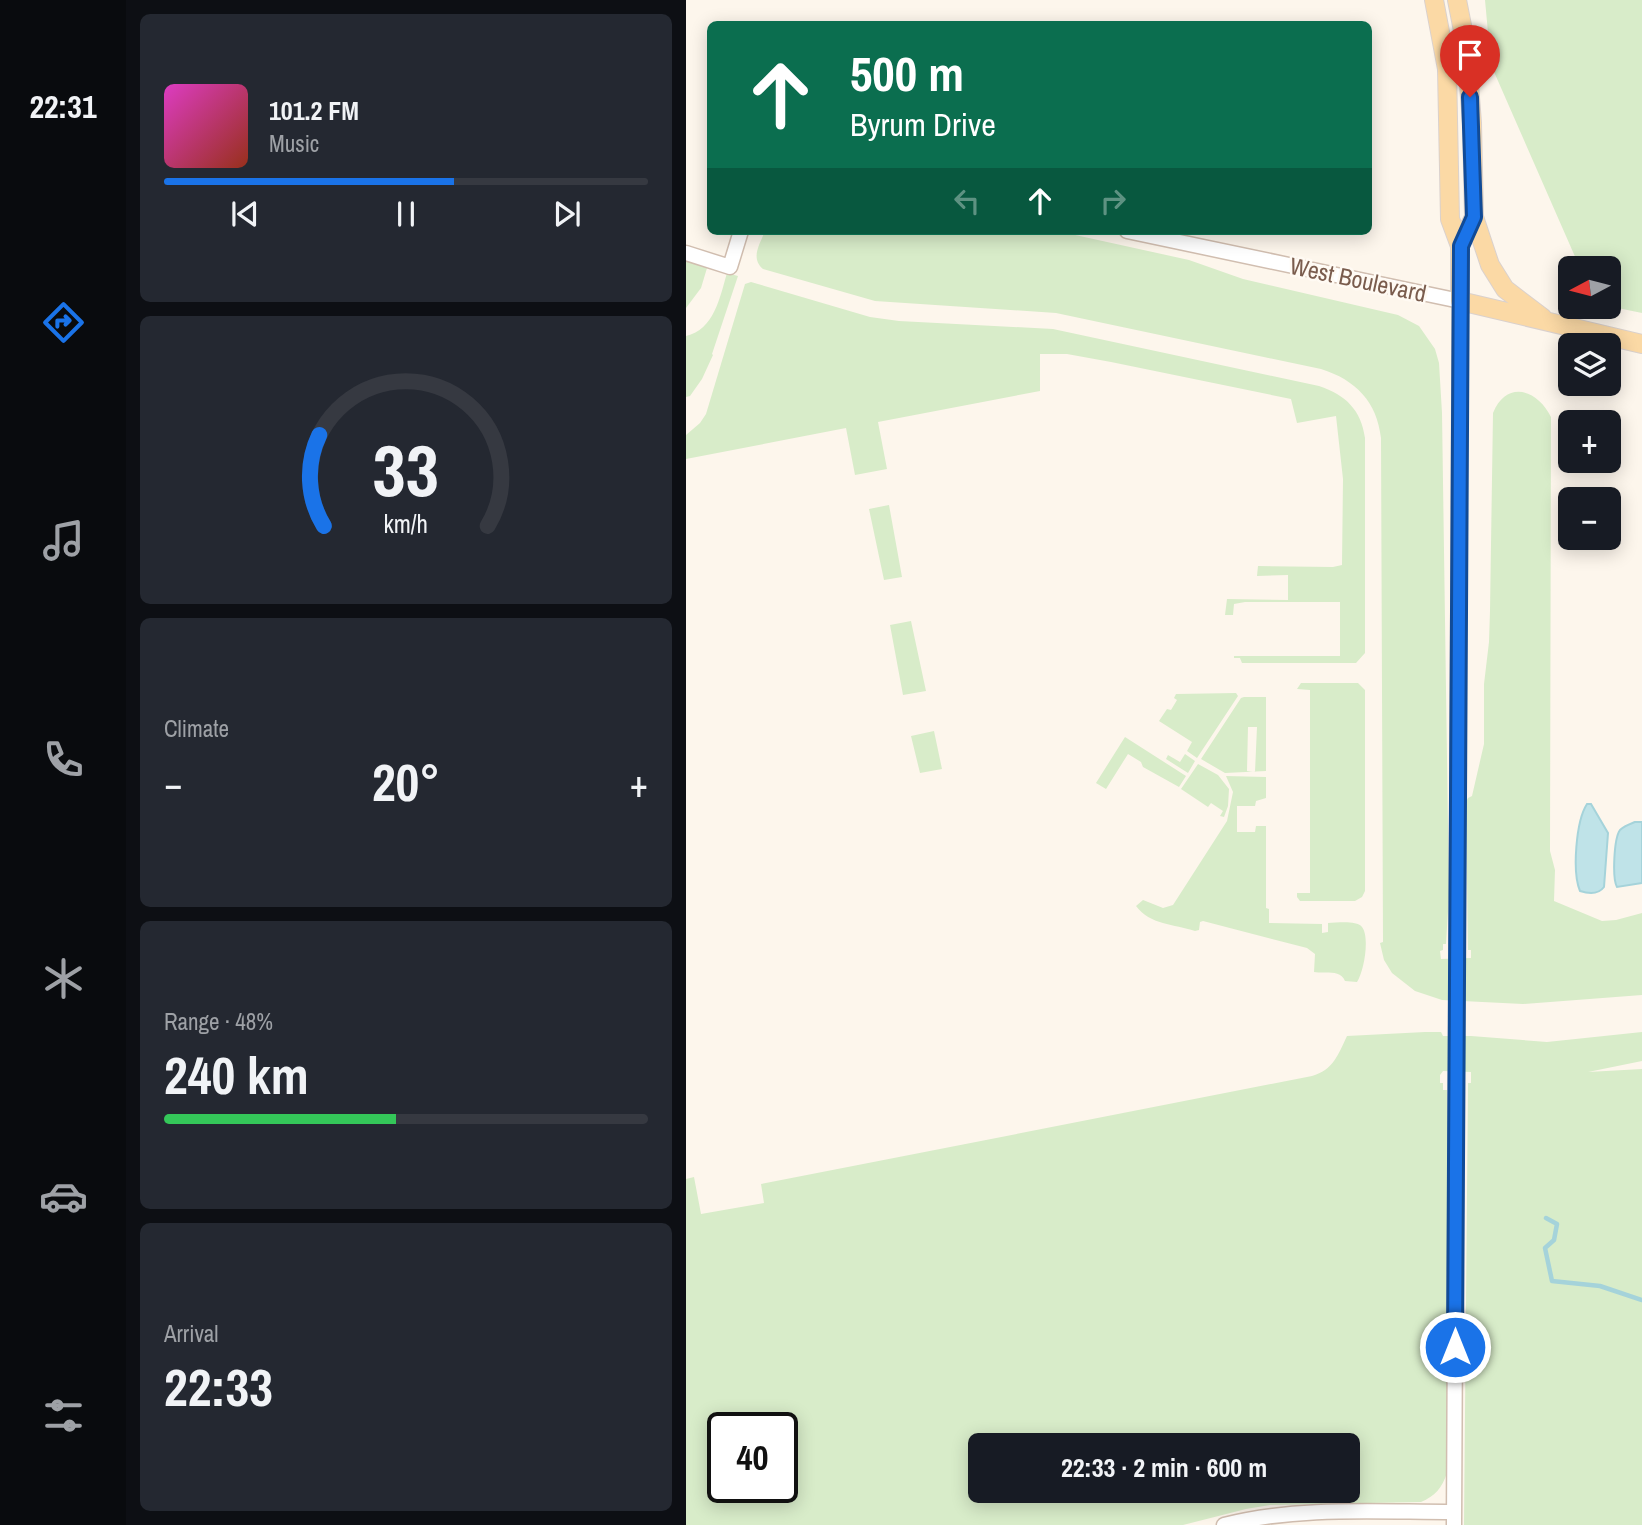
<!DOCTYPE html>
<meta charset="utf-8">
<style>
:root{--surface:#171b24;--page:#242831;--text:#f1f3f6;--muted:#9ea1a6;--line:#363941;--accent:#1a73e8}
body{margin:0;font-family:"Archivo Narrow",sans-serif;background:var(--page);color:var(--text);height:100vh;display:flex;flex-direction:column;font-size:26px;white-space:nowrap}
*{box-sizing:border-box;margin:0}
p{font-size:23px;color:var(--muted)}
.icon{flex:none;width:38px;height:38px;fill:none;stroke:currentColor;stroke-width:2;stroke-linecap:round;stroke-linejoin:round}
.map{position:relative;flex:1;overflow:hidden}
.panel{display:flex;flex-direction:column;gap:14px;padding:14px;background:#0d0f14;width:560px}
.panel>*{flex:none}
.guide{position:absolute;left:21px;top:21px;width:665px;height:214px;border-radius:10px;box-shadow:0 4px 18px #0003;background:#0b6e4f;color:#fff;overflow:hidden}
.needle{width:46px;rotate:263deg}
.fabs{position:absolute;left:872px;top:256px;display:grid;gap:14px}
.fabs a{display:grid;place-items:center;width:63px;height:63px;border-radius:10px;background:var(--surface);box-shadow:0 4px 18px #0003;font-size:35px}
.speed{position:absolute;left:21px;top:1412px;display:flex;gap:14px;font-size:35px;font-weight:700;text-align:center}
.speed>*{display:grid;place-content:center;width:91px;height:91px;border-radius:50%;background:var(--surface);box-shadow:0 4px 18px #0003;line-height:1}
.speed .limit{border:4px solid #111;border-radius:10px;background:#fff;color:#111}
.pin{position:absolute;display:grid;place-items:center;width:60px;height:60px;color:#fff;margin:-72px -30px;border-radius:50% 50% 50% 0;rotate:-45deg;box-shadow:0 0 7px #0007}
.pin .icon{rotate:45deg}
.me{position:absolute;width:77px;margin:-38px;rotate:0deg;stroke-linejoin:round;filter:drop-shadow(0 0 5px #0008)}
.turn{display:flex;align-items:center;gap:24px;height:147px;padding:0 28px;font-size:32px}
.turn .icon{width:91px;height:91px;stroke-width:2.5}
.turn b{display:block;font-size:49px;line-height:60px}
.lanes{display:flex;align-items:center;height:66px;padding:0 28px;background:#0003;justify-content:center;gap:35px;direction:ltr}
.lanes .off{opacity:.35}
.big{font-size:52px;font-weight:700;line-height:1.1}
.panel .card{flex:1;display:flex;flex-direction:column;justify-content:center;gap:10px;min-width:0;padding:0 24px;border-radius:10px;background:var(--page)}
.panel .dial{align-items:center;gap:0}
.dial svg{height:182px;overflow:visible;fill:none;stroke:var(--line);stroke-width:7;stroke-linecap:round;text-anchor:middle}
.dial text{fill:var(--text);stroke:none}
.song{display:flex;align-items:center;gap:21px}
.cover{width:84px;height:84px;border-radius:10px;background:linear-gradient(135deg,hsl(310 70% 55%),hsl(10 70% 35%))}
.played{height:7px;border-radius:4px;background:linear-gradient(90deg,var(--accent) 60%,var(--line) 60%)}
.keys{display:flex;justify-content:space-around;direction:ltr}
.heat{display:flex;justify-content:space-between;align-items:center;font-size:38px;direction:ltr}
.charge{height:10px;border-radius:5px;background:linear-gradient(90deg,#34c759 48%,var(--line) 0)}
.trip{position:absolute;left:282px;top:1433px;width:392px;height:70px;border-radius:10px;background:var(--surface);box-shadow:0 4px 18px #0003;font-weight:700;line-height:70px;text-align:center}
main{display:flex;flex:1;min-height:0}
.tabs{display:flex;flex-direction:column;width:126px;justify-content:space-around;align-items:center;background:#090b0e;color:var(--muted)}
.tabs .icon{width:49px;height:49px}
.tabs .active{color:var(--accent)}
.tabs b{font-size:32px;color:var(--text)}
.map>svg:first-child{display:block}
.green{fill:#d8ecc9;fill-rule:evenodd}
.water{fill:#bfe3e8;stroke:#a5d3da;stroke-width:2}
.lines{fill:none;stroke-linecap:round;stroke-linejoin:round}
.stream{stroke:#a5d3da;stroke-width:4.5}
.minor-casing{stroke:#d1beb0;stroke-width:17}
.major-casing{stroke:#dad1cd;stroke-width:20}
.minor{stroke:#fff;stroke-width:14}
.major{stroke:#fbd9a5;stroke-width:18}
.route-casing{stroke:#114b97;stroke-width:18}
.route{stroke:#1a73e8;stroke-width:12}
.labels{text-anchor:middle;stroke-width:5;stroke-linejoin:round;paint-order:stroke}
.street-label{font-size:24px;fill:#7a5c4d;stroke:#fffaf3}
</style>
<main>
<nav class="tabs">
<b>22:31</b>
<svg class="icon active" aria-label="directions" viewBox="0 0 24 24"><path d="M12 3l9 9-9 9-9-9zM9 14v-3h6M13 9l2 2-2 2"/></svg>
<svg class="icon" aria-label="music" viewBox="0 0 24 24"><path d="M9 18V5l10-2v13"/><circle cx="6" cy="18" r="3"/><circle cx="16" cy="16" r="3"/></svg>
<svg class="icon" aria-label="phone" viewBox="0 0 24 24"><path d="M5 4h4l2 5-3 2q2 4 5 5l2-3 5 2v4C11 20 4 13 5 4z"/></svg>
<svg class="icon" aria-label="climate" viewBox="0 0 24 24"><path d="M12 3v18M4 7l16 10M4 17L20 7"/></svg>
<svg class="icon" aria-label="car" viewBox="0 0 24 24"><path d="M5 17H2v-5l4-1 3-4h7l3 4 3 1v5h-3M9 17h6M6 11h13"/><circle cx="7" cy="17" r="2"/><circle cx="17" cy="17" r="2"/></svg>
<svg class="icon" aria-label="filters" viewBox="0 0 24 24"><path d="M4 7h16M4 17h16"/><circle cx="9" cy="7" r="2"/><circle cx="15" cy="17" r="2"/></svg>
</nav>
<section class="panel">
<div class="card">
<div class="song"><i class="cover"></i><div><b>101.2 FM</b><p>Music</p></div></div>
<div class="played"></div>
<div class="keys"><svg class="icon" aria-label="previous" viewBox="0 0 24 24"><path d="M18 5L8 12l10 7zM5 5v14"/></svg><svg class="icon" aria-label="pause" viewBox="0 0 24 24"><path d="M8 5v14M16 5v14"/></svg><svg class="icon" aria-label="next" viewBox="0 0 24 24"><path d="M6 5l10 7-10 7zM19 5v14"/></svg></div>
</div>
<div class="card dial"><svg viewBox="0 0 100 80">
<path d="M14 69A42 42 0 1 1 86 69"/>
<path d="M14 69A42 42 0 0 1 12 29" stroke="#1a73e8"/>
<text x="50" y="56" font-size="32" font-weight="700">33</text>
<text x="50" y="72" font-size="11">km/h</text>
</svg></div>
<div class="card"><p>Climate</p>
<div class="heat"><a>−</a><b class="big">20°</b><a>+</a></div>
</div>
<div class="card"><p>Range · 48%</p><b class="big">240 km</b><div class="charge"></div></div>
<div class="card"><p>Arrival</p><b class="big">22:33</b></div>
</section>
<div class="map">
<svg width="956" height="1525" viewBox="0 0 956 1525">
<rect width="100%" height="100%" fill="#fdf6ec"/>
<path class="green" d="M 799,0 L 956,0 L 956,313 L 922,306 L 922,268 L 894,268 L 805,65 Z
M 79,231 L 371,231 L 503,260 L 557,279 L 712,315 L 733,326 L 749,349 L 753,363 L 756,413 L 763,895 L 760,944 L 757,944 L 757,950 L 754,951 L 755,959 L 785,958 L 785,950 L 782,950 L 780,802 L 782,798 L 786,796 L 798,744 L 798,684 L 803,642 L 804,611 L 807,413 C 821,379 852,390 865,417 L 864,851 L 869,870 L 868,901 L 916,921 L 930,920 L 956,913 L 956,995 L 837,1004 L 756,1000 L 729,991 L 706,973 L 698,960 L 694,943 L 697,942 L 695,438 C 691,402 670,380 635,369 L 370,313 L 189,301 L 77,269 C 64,258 74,244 79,231 Z
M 0,261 L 21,268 L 15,288 L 0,308 Z
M 41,273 L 52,276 L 26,354 L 27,355 L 16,379 L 4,396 L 0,397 L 0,336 C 28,330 34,297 41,273 Z
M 65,282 L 184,317 L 213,321 L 367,329 L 633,386 C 660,395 675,410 679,438 L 679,653 L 670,663 L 556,663 L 554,658 L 548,658 L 548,656 L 654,656 L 654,602 L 559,602 L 548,604 L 547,615 L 539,615 L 541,599 L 602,600 L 602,575 L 571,576 L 572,566 L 647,567 L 656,565 L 657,479 L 650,416 L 611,423 L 605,399 L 425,362 L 381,354 L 354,354 L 354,391 L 192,422 L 201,469 L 169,475 L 160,428 L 0,459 L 0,435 L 14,423 L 20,414 L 59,284 Z
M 203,505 L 216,577 L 198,580 L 183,509 Z
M 225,621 L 240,691 L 217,695 L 204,625 Z
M 615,683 L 672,683 L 679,690 L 679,891 L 676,897 L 669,901 L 614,901 L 611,897 L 611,893 L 624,893 L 624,690 L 611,689 Z
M 550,693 L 552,696 L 511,758 L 501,751 L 506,742 L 473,721 L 481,709 L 485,710 L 491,700 L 488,698 L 490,694 Z
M 558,697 L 580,697 L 580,771 L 539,773 L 515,759 L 555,698 ZM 562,727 L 571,727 L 569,772 L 561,771 Z
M 248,731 L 256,769 L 234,773 L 225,736 Z
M 439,737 L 500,776 L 493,787 L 457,767 L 455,762 L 442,754 L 420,789 L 410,783 Z
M 499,754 L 509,761 L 502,773 L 480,759 L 482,755 L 494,762 Z
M 512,764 L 532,775 L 543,789 L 542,806 L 538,817 L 534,816 L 537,811 L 525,803 L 522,807 L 495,789 Z
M 540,776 L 580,777 L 580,798 L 570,801 L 569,806 L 551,806 L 551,832 L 569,832 L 570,826 L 580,826 L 580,908 L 583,909 L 583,923 L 636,924 L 636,933 L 642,932 L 642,923 C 651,923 670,920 676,927 C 684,937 678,972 671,982 L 659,981 C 654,969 639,974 628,972 L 629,954 L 621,948 L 517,921 L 514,922 L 513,930 L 509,931 C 488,924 464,925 450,906 L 457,900 L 477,908 L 487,905 L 541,821 L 547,792 Z
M 739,1032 L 755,1032 L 757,1036 L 785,1036 L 861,1042 L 956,1032 L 956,1061 L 902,1072 L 956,1069 L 956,1525 L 778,1525 L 782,1083 L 785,1083 L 785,1072 L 757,1071 L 754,1075 L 754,1083 L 757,1083 L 757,1090 L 761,1090 L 762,1127 L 761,1473 C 756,1488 749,1496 735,1502 L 584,1505 L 560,1509 L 497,1525 L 0,1525 L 0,1179 L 8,1177 L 15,1214 L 78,1203 L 75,1184 L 626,1076 C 647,1070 652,1055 661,1036 ZM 37,1428 L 96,1428 L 96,1488 L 37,1488 ZM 294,1446 L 662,1446 L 662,1491 L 294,1491 Z"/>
<path class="water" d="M 901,804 L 905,804 L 922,833 L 918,887 C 912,895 903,894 894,891 C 886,872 890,821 901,804 Z
M 949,822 L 956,822 L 956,883 L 931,887 C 926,878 928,838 934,830 C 938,826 944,824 949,822 Z"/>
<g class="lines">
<path class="stream" d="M 860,1218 L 871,1224 L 868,1240 L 859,1248 L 866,1281 L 914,1286 L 956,1300"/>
<defs>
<path id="minor" d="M 441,231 L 774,301 L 768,1525
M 0,253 L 44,267 L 55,231
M 538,1525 C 613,1506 692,1512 767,1512"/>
<path id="major" d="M 748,0 L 761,69 L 764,219 L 774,246 L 774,301 L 956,344
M 771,0 L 780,46 L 786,123 L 788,217 L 774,246
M 788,217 L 804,265 L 819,289 L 857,318"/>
</defs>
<use href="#minor" class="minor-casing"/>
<use href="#major" class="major-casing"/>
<use href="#minor" class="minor"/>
<use href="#major" class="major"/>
</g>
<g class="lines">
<defs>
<path id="route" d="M 769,1347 L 775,246 L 788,217 L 784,97"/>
</defs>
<use href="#route" class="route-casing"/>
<use href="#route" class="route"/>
</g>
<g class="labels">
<g class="street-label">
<text transform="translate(672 280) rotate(12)" y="8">West Boulevard</text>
</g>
</g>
</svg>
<div class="fabs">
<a><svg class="needle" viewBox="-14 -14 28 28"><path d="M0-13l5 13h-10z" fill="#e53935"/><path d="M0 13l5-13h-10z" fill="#9ea1a6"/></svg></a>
<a><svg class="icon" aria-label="layers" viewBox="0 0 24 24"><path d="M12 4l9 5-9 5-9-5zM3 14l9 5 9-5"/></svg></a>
<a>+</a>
<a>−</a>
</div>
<div class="speed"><div class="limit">40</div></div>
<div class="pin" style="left:784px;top:97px;background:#d93025"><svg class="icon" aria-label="arrive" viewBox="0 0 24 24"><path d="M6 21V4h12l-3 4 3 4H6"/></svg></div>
<svg class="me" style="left:769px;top:1347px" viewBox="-20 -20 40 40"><circle r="17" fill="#1a73e8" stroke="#fff" stroke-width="3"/><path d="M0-11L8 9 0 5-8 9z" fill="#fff"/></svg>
<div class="trip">22:33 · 2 min · 600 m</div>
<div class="guide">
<div class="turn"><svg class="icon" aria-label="ahead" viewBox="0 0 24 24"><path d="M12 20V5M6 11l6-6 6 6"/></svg><div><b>500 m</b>Byrum Drive</div></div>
<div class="lanes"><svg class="icon off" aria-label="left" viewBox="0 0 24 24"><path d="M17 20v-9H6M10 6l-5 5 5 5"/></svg><svg class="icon" aria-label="ahead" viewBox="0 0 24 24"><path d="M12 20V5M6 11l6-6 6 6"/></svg><svg class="icon off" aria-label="right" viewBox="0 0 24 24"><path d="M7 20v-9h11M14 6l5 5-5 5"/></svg></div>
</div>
</div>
</main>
